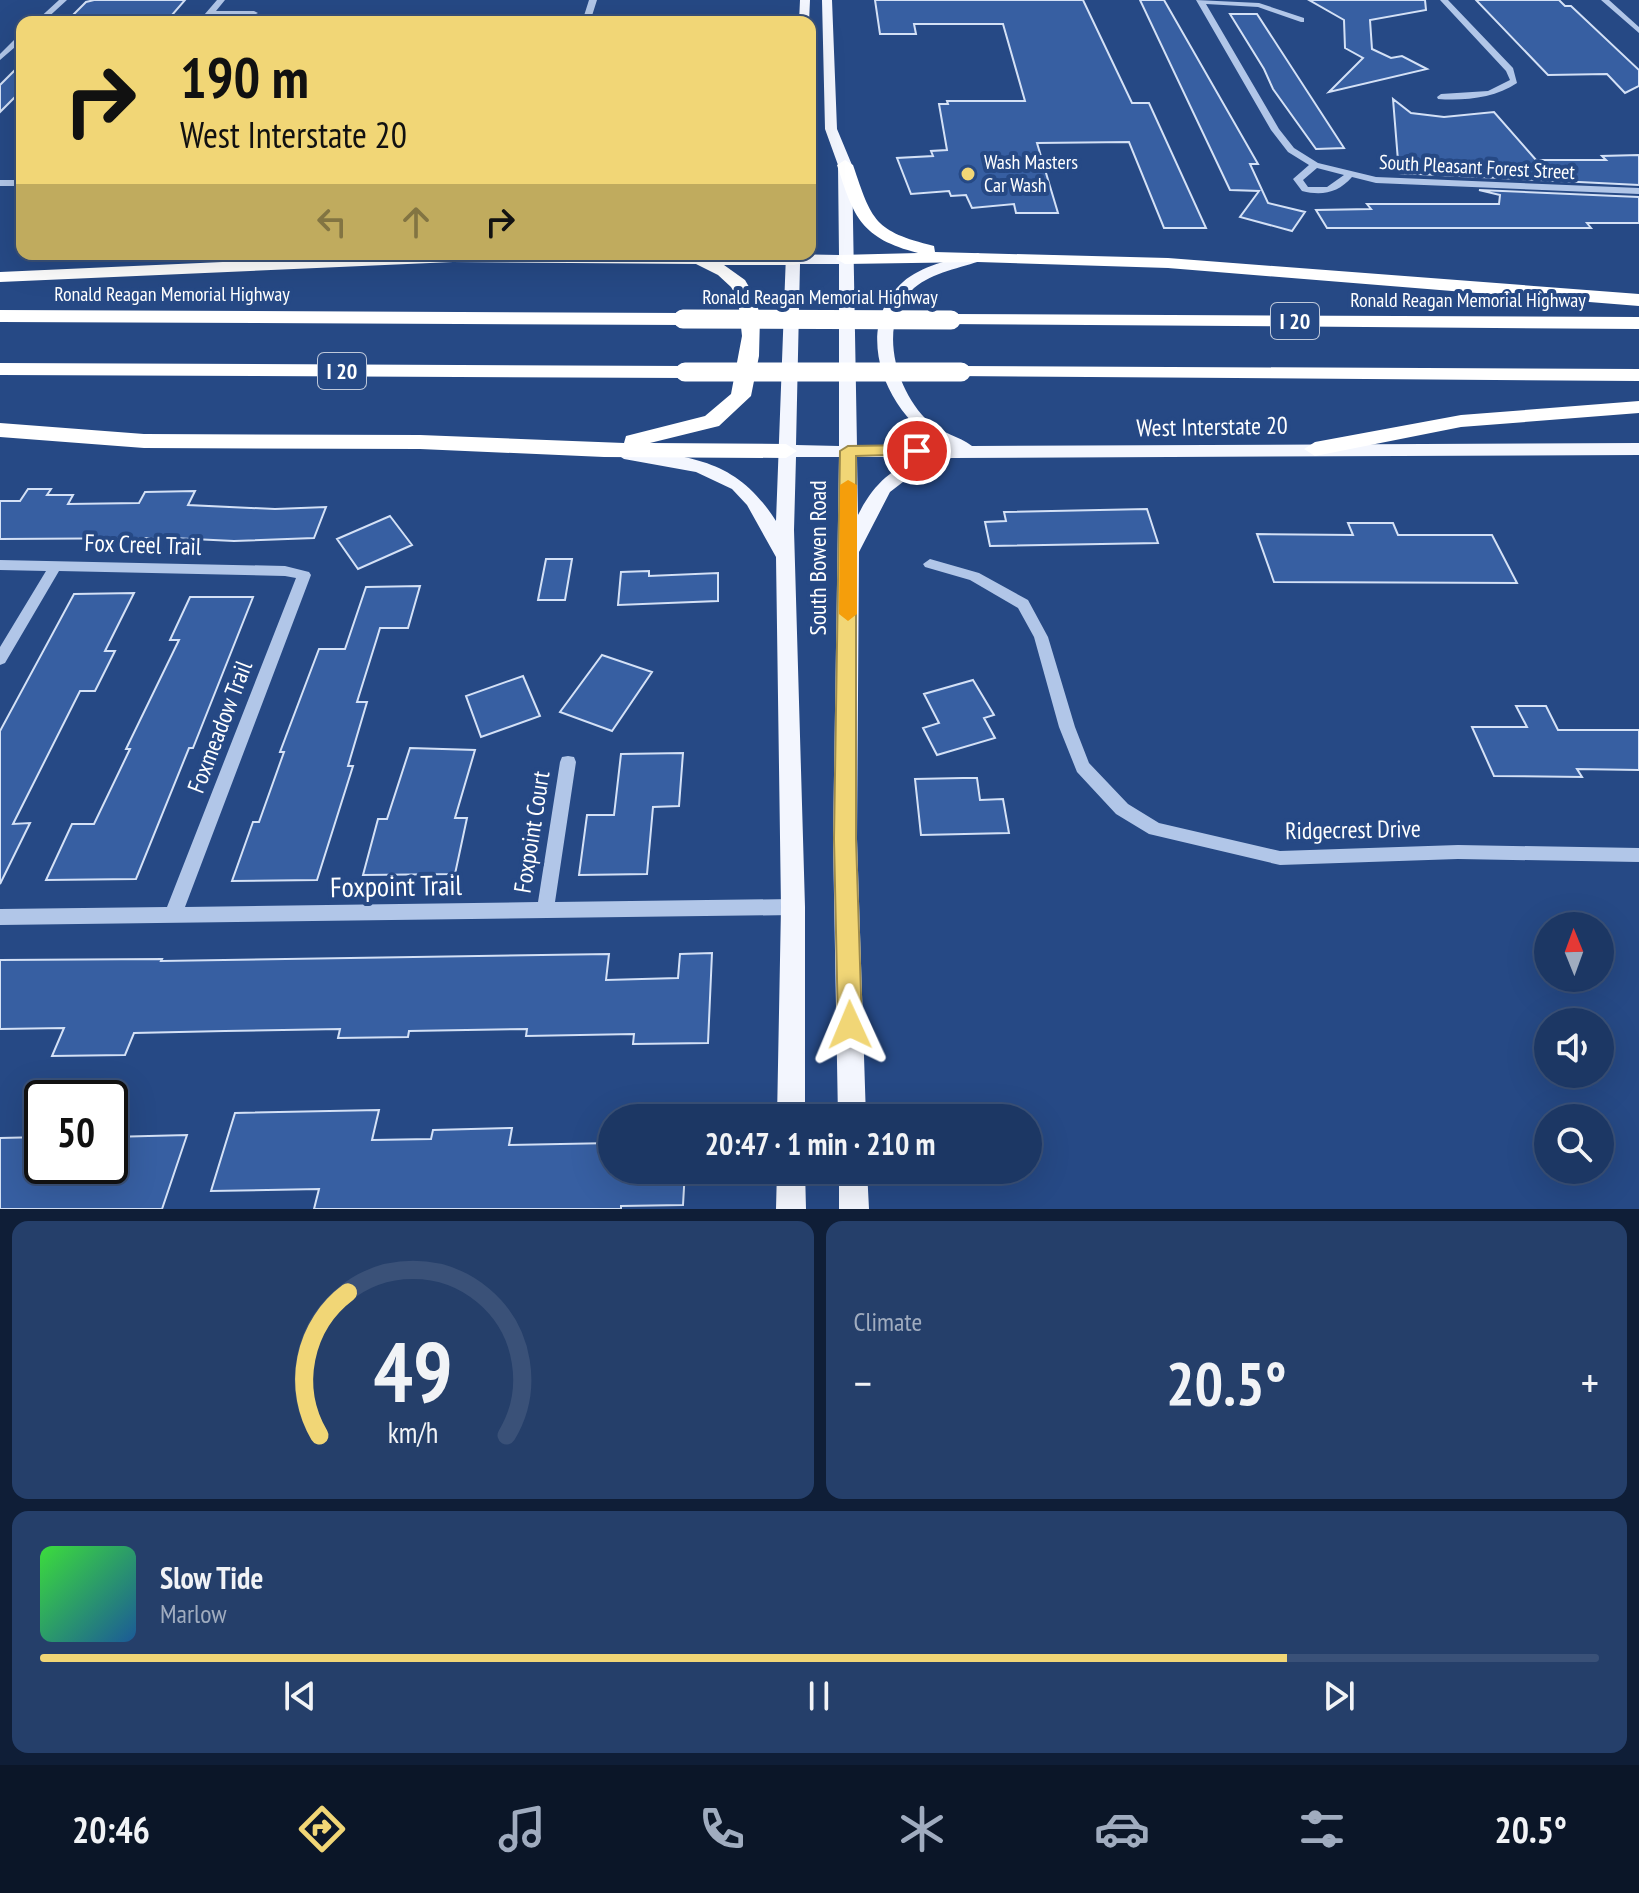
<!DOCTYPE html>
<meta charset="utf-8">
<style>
:root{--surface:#1c3764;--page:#253f6a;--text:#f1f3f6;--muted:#a0acbf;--line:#3a5178;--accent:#f1d676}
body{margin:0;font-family:"PT Sans Narrow",sans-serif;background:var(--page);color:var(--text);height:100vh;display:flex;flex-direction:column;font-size:30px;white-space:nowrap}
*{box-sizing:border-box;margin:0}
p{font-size:26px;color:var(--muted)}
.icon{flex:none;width:44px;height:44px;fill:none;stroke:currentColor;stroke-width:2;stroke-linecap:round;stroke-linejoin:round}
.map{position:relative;height:1209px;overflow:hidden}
.drawer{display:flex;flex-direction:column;gap:12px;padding:12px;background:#0f1e37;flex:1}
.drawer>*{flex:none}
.hud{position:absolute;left:16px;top:16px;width:800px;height:244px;border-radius:16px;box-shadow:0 8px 32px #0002,0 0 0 2px var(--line);background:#f1d676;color:#111;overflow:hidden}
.needle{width:52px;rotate:359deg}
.controls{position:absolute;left:1534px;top:912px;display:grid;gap:16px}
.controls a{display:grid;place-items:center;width:80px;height:80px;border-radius:50%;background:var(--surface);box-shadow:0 8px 32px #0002,0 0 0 2px var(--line);font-size:40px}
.speed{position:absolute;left:24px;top:1080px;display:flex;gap:16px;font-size:40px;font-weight:700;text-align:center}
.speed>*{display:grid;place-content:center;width:104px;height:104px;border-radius:50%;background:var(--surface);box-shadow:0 8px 32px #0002,0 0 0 2px var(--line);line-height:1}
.speed .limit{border:4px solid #111;border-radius:12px;background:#fff;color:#111}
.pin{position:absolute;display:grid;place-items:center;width:68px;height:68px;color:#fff;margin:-34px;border:4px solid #fff;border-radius:50%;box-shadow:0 2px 8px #0007}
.me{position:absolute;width:88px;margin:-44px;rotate:359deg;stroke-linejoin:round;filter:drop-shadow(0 0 6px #0008)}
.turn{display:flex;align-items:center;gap:28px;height:168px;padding:0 32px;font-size:36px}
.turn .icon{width:104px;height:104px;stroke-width:2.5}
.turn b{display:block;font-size:56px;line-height:68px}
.lanes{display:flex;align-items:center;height:76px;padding:0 32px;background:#0003;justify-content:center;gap:40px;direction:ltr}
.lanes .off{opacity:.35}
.big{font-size:60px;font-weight:700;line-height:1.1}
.drawer .widget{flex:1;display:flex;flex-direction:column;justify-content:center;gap:12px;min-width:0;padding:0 28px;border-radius:16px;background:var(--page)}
.drawer .dial{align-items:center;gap:0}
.dial svg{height:208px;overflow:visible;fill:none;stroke:var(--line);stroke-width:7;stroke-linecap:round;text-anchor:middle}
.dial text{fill:var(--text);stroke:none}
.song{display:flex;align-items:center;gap:24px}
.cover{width:96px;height:96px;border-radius:12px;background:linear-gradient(135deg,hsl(120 70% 55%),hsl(210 70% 35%))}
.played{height:8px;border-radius:4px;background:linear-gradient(90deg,var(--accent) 80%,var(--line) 80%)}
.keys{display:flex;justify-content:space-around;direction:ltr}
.heat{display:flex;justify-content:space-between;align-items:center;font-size:44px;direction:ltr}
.drawer .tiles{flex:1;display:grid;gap:12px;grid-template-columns:1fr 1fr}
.widget:last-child{grid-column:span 2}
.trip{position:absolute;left:598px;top:1104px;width:444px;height:80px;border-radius:40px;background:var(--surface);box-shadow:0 8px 32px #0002,0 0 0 2px var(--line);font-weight:700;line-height:80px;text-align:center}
.menu{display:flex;height:128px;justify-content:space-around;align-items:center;background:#0b1628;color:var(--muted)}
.menu .icon{width:56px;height:56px}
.menu .active{color:var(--accent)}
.menu b{font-size:36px;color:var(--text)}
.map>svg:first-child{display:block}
.building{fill:#375fa2;stroke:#d4e1f6;stroke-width:2}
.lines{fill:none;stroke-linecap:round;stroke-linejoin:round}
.minor{fill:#b1c6e8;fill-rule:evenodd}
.major{fill:#f3f6fe;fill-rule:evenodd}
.highway{fill:#fff;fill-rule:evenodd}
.highway-bridge{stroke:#fff;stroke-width:19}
.route{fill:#f1d676;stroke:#9d8b4d;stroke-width:2}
.slow{fill:#f59e0b}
.poi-dot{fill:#f1d676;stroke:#264985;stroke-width:3}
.labels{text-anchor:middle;stroke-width:8;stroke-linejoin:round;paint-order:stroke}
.far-poi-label{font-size:20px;fill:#fff;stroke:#264985;text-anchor:start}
.far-street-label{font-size:20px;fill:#fff;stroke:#264985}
.shield{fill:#264985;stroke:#bec8da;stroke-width:2}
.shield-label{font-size:22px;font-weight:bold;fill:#fff}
.street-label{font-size:24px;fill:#fff;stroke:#264985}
.near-street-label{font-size:28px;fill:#fff;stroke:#264985}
</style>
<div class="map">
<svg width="1639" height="1209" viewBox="0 0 1639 1209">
<rect width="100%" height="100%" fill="#264985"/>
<path class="building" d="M 94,0 L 185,0 L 166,22 L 66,22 L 86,2 Z
M 875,0 L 1083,0 L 1132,103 L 1149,103 L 1206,228 L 1164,228 L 1129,142 L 1037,143 L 1058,213 L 1016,213 L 1014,204 L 972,208 L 966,195 L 951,196 L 949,191 L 911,194 L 897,158 L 933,156 L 931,151 L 947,150 L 939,104 L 948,104 L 947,101 L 1025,101 L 1003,24 L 914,24 L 916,34 L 880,34 Z
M 1140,0 L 1164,0 L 1258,164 L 1250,164 L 1268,203 L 1305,212 L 1292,231 L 1240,217 L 1259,191 L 1230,190 Z
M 1309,0 L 1425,0 L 1426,10 L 1370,20 L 1372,49 L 1391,58 L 1402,56 L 1427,69 L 1329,92 L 1363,58 L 1345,48 L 1344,20 Z
M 1476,0 L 1559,0 L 1565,6 L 1571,6 L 1639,70 L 1639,86 L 1625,93 L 1607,74 L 1548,75 Z
M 1230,14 L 1257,14 L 1344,148 L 1316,149 L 1273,89 L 1264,69 Z
M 22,63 L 22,90 L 0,112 L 0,85 Z
M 1393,99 L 1411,113 L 1444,117 L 1494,112 L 1536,160 L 1606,160 L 1602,156 L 1639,155 L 1639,185 L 1399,173 Z
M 1479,190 L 1639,197 L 1639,223 L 1587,223 L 1591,228 L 1327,228 L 1316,210 L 1371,209 L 1367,204 L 1499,204 L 1500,195 Z
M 28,489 L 51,489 L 47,495 L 73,495 L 68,504 L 139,503 L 145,492 L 195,491 L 188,505 L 275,509 L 326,507 L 314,538 L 234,541 L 172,538 L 0,539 L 0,501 L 20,501 Z
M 1147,509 L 1158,543 L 990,546 L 985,522 L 1006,521 L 1004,512 Z
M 390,516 L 412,545 L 358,569 L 337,539 Z
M 1348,523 L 1393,523 L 1398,535 L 1492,535 L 1517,583 L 1274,582 L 1257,534 L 1353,535 Z
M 546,559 L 572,559 L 565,600 L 538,600 Z
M 649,571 L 649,576 L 718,573 L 718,601 L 618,605 L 621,572 Z
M 420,586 L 408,628 L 380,628 L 377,638 L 357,702 L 367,702 L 348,766 L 353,766 L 317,880 L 232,881 L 253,822 L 259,822 L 284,752 L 280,752 L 319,649 L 345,649 L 366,587 Z
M 134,593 L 105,651 L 115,651 L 95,691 L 80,691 L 13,824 L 30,823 L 0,884 L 0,731 L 74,594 Z
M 190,597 L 253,597 L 193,748 L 189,748 L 136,879 L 46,880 L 72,824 L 94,824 L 130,749 L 126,749 L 179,640 L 170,640 Z
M 602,655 L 652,672 L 612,731 L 560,712 Z
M 523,676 L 540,716 L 481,737 L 466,696 Z
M 973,680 L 994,715 L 984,718 L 995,738 L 937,755 L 923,728 L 939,723 L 924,694 Z
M 1516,706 L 1546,706 L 1558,730 L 1639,730 L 1639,770 L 1577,769 L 1582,777 L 1494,776 L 1472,727 L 1527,727 Z
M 410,748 L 475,750 L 455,818 L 467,818 L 455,874 L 363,875 L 378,819 L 387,819 Z
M 683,753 L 679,806 L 653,807 L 647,874 L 579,875 L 587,815 L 614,815 L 621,754 Z
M 963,778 L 977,778 L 980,800 L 1003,799 L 1009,833 L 921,835 L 915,779 Z
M 712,953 L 708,1043 L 633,1044 L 634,1034 L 526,1036 L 527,1029 L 409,1031 L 408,1037 L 338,1038 L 340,1029 L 225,1031 L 134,1033 L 125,1055 L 52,1056 L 64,1028 L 0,1029 L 0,960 L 162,959 L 161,961 L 609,954 L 606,980 L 678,978 L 680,954 Z
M 379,1110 L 372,1140 L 431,1139 L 433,1130 L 512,1128 L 509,1145 L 612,1143 L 612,1170 L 685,1170 L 683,1205 L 621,1206 L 621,1209 L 314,1209 L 319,1189 L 211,1191 L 235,1113 Z
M 187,1135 L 162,1209 L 0,1209 L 0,1138 L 42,1137 L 42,1166 L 110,1166 L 110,1137 Z"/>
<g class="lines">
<path class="minor" d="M 59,0 L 67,0 L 43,22 L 35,22 Z
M 217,0 L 225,0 L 216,11 L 254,11 L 258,13 L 254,15 L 212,15 L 206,22 L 198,22 Z
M 589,0 L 597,0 L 590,22 L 582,22 Z
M 1196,0 L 1259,3 L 1304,18 L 1304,22 L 1301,22 L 1258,7 L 1206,4 L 1279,129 L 1294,148 L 1318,163 L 1376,177 L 1639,188 L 1639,194 L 1376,183 L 1352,177 C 1338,193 1322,196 1302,191 L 1293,179 L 1309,165 L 1288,152 L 1271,130 ZM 1317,168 L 1344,175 L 1327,187 L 1308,187 L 1303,180 Z
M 1440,0 L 1448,0 L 1513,68 L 1517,83 C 1495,98 1464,101 1438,99 L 1437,97 L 1441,94 L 1488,91 L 1510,80 L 1506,71 Z
M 1601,0 L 1609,0 L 1639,27 L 1639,33 Z
M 19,35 L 22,35 L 22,41 L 0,60 L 0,54 Z
M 0,180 L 22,180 L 22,186 L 0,186 Z
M 930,559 L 979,573 L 1028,600 L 1048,637 L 1075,727 L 1089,763 L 1128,804 L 1159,823 L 1280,851 L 1458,845 L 1639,848 L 1639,862 L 1458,859 L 1280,865 L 1149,834 L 1116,814 L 1077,772 L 1059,727 L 1034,637 L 1018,608 L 970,580 L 925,567 L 923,564 Z
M 0,560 L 285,566 L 309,572 L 311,575 L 185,907 L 538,902 L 560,762 L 562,757 L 568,756 L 574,757 L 576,762 L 555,902 L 793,899 L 799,901 L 802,907 L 799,913 L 793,915 L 0,925 L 0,909 L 167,907 L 296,578 L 285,576 L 59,571 L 5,663 L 0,665 L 0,647 L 46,571 L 0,570 Z"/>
<path class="major" d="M 800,0 L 810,0 L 809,22 L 799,22 Z
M 822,0 L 832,0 L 837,129 L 852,165 L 857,446 L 945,446 C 888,420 849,330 903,282 C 922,265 954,259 978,253 L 985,257 L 983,260 C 961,268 933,272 914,288 C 876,322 895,391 929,422 C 941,433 959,436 972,446 L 1639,443 L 1639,455 L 951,458 L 912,475 L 890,492 L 859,552 L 857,839 L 866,1118 L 838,1118 L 833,839 L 839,457 L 796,457 L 794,530 L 805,907 L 805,1118 L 777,1118 L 781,907 L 776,557 L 747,505 L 732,489 L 696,472 L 624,459 L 615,453 L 624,447 C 692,458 736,458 776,521 L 786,254 L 839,255 L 838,165 L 825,129 ZM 800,264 L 839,264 L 839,446 L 796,445 ZM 857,457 L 923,457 C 891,468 873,485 858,515 Z
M 777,1170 L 805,1170 L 806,1209 L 776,1209 Z
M 839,1170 L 867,1170 L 869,1209 L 839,1209 Z"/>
<path class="highway" d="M 845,160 L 853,165 C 872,221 874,231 934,246 L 935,252 L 1168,258 L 1639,294 L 1639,306 L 1168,268 L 978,262 L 845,264 L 836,259 L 839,255 L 918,253 C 861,238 854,218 837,165 Z
M 401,254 L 799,256 L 802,260 L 799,264 L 793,265 L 724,265 L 745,280 L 756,299 L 760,317 L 759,356 L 751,396 L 719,426 L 650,443 L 786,444 L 797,451 L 786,458 L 604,457 L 420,449 L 144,448 L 0,437 L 0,423 L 144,434 L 420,435 L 624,443 L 626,436 L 705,416 L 731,394 L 742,336 L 738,299 L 731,287 L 718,275 L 696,264 L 453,262 L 0,282 L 0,272 Z
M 0,310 L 683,313 L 692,319 L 683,325 L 0,322 Z
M 951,314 L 1639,317 L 1639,329 L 944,324 L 942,320 L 944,316 Z
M 0,363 L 685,366 L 695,372 L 685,378 L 0,375 Z
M 961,366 L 1639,369 L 1639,381 L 954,376 L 951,372 Z
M 1639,401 L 1639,413 L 1461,427 L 1315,456 L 1304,449 L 1315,442 L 1461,415 Z"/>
<path class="highway-bridge" d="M 683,319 L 951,320
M 685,372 L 961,372"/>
</g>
<path class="route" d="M 917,445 L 923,447 L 923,454 L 856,456 L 856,839 L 862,1025 L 858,1033 L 850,1037 L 841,1033 L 838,1025 L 834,839 L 840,451 L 848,446 Z"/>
<path class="slow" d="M 848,480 L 857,485 L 857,614 L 848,621 L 839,614 L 840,485 Z"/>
<circle class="poi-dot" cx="968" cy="174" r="8"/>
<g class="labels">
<g class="far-poi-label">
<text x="984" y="169">Wash Masters<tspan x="984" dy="23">Car Wash</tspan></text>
</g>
<g class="far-street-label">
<text transform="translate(1477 167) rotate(3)" y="7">South Pleasant Forest Street</text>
<text x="172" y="301">Ronald Reagan Memorial Highway</text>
<text x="820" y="304">Ronald Reagan Memorial Highway</text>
<text x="1468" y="307">Ronald Reagan Memorial Highway</text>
</g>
<g class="shield">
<rect x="1271" y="303" width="48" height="36" rx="6"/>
<rect x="318" y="353" width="48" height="36" rx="6"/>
</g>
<g class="shield-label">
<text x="1295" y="329">I 20</text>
<text x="342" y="379">I 20</text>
</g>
<g class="street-label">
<text transform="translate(1212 427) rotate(-1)" y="8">West Interstate 20</text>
<text transform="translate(143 545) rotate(2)" y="8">Fox Creel Trail</text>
<text transform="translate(818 558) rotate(-90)" y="8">South Bowen Road</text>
<text transform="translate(220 727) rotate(-69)" y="8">Foxmeadow Trail</text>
<text transform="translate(1353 830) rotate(-1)" y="8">Ridgecrest Drive</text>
<text transform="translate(532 832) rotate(-81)" y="8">Foxpoint Court</text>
</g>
<g class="near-street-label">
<text transform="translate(396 886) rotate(-1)" y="10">Foxpoint Trail</text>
</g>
</g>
</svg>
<div class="controls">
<a><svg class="needle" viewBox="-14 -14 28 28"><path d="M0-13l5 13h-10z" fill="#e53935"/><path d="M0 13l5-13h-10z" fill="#a0acbf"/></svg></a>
<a><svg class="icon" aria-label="sound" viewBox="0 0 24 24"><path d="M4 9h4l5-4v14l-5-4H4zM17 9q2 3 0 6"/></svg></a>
<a><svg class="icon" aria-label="search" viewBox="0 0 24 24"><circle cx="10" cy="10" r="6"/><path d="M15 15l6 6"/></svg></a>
</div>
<div class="speed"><div class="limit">50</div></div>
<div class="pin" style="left:917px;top:451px;background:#d93025"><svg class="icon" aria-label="arrive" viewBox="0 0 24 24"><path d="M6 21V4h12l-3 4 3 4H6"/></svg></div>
<svg class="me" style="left:850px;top:1025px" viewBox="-20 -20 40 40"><path d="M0-17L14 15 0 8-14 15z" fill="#f1d676" stroke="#fff" stroke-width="4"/></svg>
<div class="trip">20:47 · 1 min · 210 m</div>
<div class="hud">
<div class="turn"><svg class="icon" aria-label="right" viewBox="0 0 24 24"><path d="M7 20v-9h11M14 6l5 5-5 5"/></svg><div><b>190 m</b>West Interstate 20</div></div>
<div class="lanes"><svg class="icon off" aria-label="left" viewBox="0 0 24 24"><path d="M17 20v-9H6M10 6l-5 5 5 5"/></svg><svg class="icon off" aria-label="ahead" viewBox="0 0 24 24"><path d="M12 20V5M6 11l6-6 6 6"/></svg><svg class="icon" aria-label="right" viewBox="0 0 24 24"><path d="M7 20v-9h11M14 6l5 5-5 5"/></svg></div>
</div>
</div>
<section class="drawer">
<div class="tiles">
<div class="widget dial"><svg viewBox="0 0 100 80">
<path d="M14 69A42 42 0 1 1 86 69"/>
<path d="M14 69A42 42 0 0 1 25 14" stroke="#f1d676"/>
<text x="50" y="56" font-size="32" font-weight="700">49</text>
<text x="50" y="72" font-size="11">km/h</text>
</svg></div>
<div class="widget"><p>Climate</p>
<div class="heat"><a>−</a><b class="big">20.5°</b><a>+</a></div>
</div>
<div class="widget">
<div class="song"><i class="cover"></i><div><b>Slow Tide</b><p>Marlow</p></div></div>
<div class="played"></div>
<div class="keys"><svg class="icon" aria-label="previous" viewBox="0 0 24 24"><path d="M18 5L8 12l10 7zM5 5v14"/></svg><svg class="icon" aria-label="pause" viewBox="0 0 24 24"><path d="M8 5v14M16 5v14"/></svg><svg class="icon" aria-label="next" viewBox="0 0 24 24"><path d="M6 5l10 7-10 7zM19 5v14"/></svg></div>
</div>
</div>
</section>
<nav class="menu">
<b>20:46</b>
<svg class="icon active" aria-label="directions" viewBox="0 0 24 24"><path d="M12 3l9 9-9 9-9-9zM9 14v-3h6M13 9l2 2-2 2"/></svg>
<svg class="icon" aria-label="music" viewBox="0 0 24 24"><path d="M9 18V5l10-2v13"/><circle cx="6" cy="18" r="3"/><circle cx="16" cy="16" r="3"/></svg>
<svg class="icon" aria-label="phone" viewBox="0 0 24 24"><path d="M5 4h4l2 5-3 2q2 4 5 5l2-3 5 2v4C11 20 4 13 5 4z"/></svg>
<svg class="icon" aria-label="climate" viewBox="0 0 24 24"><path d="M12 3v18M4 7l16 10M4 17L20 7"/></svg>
<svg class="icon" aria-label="car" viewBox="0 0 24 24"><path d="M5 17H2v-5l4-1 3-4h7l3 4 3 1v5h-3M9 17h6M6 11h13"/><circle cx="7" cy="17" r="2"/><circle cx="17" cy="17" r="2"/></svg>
<svg class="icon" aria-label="filters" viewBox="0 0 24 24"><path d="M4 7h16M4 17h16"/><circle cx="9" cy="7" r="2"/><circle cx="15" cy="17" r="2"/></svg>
<b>20.5°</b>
</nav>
